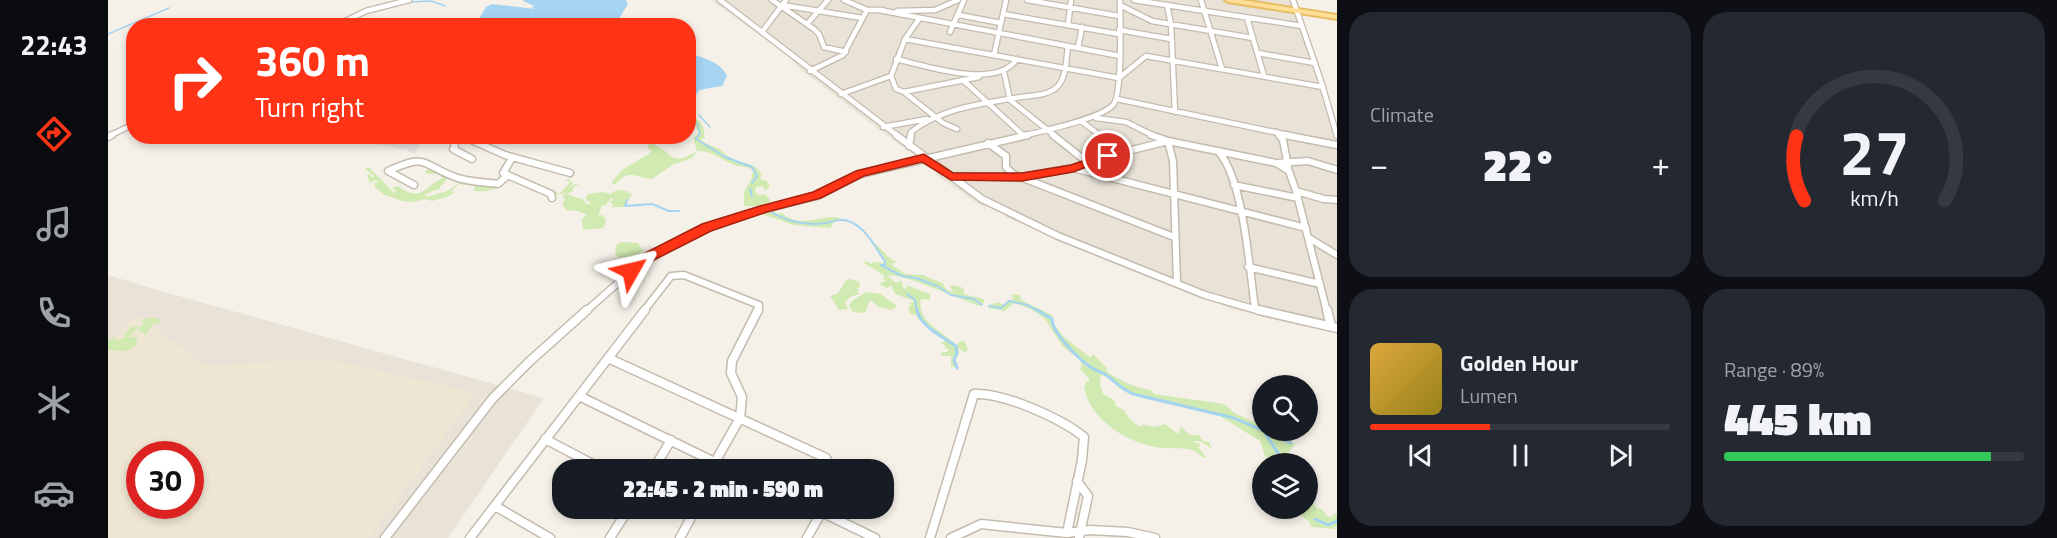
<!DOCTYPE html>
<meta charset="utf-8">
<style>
:root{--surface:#171b24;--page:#242831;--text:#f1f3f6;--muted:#9ea1a6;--line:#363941;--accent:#ff3316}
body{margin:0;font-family:"Titillium Web",sans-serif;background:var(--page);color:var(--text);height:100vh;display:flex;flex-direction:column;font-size:22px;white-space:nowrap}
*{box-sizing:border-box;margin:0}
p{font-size:20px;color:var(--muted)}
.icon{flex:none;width:33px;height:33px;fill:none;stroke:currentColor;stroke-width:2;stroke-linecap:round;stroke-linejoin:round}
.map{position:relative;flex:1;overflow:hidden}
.side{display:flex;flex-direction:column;gap:12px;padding:12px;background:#0d0f14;width:720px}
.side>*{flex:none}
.top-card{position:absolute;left:18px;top:18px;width:570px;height:126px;border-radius:24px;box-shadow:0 3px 9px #0003;background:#ff3316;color:#fff;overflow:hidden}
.fabs{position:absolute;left:1144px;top:375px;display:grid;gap:12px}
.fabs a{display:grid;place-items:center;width:66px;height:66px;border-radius:50%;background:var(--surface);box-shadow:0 3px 9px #0003;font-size:30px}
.speed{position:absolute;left:18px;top:441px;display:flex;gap:12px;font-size:30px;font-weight:700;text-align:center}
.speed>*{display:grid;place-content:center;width:78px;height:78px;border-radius:50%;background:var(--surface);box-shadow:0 3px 9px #0003;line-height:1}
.speed .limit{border:9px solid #d22;background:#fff;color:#111}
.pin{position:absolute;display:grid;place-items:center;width:51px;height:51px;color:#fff;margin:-26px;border:3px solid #fff;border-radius:50%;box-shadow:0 2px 6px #0007}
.me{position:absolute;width:66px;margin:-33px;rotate:53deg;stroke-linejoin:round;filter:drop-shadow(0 0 4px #0008)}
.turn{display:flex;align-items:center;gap:21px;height:126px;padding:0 30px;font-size:27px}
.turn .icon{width:78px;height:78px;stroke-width:2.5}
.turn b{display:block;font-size:42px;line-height:51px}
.big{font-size:45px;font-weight:800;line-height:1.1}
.side .tile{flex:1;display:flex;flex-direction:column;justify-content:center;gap:9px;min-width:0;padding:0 21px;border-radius:24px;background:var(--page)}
.side .dial{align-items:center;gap:0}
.dial svg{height:156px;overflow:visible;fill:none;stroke:var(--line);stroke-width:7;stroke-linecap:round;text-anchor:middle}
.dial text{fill:var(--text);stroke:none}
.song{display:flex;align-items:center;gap:18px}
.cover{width:72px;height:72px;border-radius:9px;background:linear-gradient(135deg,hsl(40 70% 55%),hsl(50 70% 35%))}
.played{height:6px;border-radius:3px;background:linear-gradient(90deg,var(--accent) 40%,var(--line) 40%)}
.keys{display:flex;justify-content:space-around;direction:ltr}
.heat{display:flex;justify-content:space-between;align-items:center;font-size:33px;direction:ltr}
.charge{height:9px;border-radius:4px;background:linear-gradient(90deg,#34c759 89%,var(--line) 0)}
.side .tiles{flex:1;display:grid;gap:12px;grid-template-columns:repeat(2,1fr)}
.trip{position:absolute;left:444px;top:459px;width:342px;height:60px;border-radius:24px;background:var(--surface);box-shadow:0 3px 9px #0003;font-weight:800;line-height:60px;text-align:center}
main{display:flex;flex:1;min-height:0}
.tabs{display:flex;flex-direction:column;width:108px;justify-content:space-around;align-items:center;background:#090b0e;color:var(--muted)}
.tabs .icon{width:42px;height:42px}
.tabs .current{color:var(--accent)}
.tabs b{font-size:27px;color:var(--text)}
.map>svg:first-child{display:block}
.residential{fill:#e9e3d7;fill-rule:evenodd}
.industrial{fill:#e7e2dd}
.education{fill:#eee6d2;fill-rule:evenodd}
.green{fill:#d1eab1}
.water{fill:#a4d4f2}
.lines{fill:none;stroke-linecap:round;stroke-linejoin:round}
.stream-far2{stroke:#a4d4f2;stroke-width:1.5}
.stream-far1{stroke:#a4d4f2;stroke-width:2}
.stream{stroke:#a4d4f2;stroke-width:3}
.street-far2-casing{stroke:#c3bbae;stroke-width:7}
.street-far1-casing{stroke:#c3bbae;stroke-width:9}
.street-casing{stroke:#c3bbae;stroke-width:11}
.primary-casing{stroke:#e7bd65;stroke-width:4}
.street-far2{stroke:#fff;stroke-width:4.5}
.street-far1{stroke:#fff;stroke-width:6}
.street{stroke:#fff;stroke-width:8}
.primary{fill:#ffdf97;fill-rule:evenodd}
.route{fill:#ff3316;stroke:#a6210e;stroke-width:1.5}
</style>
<main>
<nav class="tabs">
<b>22:43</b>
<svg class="icon current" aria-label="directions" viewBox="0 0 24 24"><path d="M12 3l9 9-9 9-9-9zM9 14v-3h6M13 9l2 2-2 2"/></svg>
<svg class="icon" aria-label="music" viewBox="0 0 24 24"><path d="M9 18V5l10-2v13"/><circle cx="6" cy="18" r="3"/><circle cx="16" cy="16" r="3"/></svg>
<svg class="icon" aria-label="phone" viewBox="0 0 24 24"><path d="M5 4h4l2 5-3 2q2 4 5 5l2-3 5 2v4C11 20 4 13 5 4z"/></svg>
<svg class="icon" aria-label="climate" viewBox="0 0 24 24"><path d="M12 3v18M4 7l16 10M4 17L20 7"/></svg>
<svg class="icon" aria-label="car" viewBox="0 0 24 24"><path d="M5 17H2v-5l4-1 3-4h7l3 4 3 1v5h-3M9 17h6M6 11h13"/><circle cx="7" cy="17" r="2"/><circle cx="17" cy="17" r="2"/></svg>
</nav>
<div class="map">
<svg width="1229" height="538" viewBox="0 0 1229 538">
<rect width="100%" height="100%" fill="#f5f1e9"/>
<path class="residential" d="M 603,0 L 1183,0 L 1229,123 L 1229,332 L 1194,326 L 1123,309 L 1017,268 L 898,217 L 887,207 L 878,204 L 878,209 L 828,175 L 831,168 L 812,154 L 806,155 L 769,128 L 692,69 L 679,55 Z
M 0,275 L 46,289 L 436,398 L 340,538 L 0,538 ZM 32,454 L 82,454 L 82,506 L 32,506 Z"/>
<path class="industrial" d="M 236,137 L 320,136 L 320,137 L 313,142 L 306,154 L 299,150 Z"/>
<path class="education" d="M 28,314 L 98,366 L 195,360 L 233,362 L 368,393 L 261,538 L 0,538 L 0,345 ZM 32,454 L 82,454 L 82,506 L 32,506 Z"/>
<path class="green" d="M 581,114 C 596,124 595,124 597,138 L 593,139 C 598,145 601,144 609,148 C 613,149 617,155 623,158 C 635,165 647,161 654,175 L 652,179 L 659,181 L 662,186 L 658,191 L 654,186 L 648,187 L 647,192 L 651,195 L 657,194 L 663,201 L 653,206 L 636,206 L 636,192 L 643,180 L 645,170 C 638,166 630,167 622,163 C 609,157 604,151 589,151 L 584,158 L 566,164 L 544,179 C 529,178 520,168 508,184 L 505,184 L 504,182 L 514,170 L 544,152 L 539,147 L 545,140 L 549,141 L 547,145 C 568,155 562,167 589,151 L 585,138 L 591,133 L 584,121 L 581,123 Z
M 261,167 L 286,193 L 288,191 L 284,188 L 290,186 C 314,203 313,188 335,178 L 331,174 L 319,174 L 317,171 L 322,168 L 340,177 L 331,189 L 317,194 L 319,197 L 339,191 L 351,183 L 384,187 L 398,183 C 388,190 378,192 366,191 L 367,186 L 351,184 L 343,191 L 347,192 L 339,197 L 324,201 L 317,199 L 305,202 L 294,201 L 275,194 L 267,187 L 266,183 L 271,182 L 268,180 L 262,183 L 259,175 L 262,174 L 264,178 L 266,176 L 257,169 Z
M 461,179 L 465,183 L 461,188 L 467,184 L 473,186 L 467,186 L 464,190 L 466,191 L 459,194 L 476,200 L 478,204 L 484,204 L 477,199 L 480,194 L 495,192 L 503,194 C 508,188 518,189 524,195 L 518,204 L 521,207 L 503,207 L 505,205 L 502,202 L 505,199 L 503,198 L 498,205 L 494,206 L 490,215 L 495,215 L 498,221 L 495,228 L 475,230 L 474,219 L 479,215 L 470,211 L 458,210 L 454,204 L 457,199 L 454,196 L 459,192 L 449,195 L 437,190 L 438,188 L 442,187 L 440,189 L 444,189 L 451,194 L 461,184 L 461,181 L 456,180 Z
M 664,209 L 669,214 L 674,213 C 693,231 721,211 733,219 L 728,220 L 722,228 L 686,225 L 654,214 Z
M 762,239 C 772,246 778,258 789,262 L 783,264 L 797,274 L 815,275 L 834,283 L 839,290 L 846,292 L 842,287 L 843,285 L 853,287 L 857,291 L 855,294 L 876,299 L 876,303 L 871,306 C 857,301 791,272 780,276 L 788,283 L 793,280 L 795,288 L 799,289 L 798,285 L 822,294 L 822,300 L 813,299 C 808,323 836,331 849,346 L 852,341 L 857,342 L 860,349 L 857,353 L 850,348 L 851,353 L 846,360 L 849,368 L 843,366 L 843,356 L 833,356 L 834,352 L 839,352 L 841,349 L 836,348 L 838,347 L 833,343 L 837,340 L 810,319 L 808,315 L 802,314 L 800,306 L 803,306 L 802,303 L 806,301 L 787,294 L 783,285 L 780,288 L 774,286 L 772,283 L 778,281 L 775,279 L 777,276 L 756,263 L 757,261 L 764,264 L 765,262 L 776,263 L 775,256 Z
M 515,242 L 530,243 L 535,250 L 530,255 L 526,255 L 528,256 L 526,258 L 509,257 L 507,252 L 509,244 Z
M 742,279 L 751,282 L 752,287 L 748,289 L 751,289 L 749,293 L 753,294 L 744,296 L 737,302 L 740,309 L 731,310 L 722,296 L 730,293 L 738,280 Z
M 758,292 L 773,294 L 789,306 L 784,310 L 771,307 L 762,300 L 757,313 L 745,312 L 741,306 L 744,301 Z
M 904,294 L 912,295 L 913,300 L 944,315 L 946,324 L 955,336 L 980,356 L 983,357 L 985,354 L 998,367 L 999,372 C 1013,381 1027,388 1043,390 L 1046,394 L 1116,404 L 1128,414 L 1155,426 L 1155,430 L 1163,431 L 1187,444 L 1173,463 L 1157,456 L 1152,441 L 1112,416 L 1027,396 L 1011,388 L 999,376 L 993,375 L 992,385 L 995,394 L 1006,400 L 1008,406 L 1016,410 C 1020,418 1026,425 1035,427 L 1034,424 L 1047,427 L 1057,424 L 1070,434 L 1073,427 L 1082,435 L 1091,435 L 1095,441 L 1101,442 L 1104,449 L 1092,441 L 1084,441 L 1092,444 L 1092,447 L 1089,446 L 1098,457 L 1095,458 C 1083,443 1065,451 1048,447 C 1016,441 980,418 976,385 L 979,385 L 977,382 L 981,381 L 981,378 L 972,369 L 974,364 L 971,359 L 955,347 L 936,318 L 923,309 L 906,303 L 897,311 L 880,308 L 881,305 L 890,302 L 895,305 L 905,299 Z
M 44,317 L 53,320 L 51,323 L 45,324 L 37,335 L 29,328 L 21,337 L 29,337 L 28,346 L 18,351 L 0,350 L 0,340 L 7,337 L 8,341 L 19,336 L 16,335 L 23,327 L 35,326 L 34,320 Z
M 1202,501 L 1210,509 L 1213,508 L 1219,516 L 1224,517 L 1226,513 L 1229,514 L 1229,526 L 1226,527 L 1229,529 L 1204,527 L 1200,520 L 1191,515 L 1185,515 L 1178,509 L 1200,508 Z"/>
<path class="water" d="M 416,0 L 518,0 L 520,4 L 507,25 L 390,26 L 371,19 L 378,7 L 384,4 L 428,9 L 423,7 L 427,6 L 415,1 Z
M 581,54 C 593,56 614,63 619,76 L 614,86 L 591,90 L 584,102 L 581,100 L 584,91 L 581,88 Z"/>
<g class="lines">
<path class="stream-far2" d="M 302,2 L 323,1 L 337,6
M 0,34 L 61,8
M 580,105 L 585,111
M 591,115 L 602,127
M 580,117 L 589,124 L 592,133 L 590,136"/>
<path class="stream-far1" d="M 591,135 L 588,139 L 617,157 L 644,167 L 649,176 L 644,183
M 642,189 L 644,196
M 519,200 L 517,206 L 544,204 L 561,211 L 571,211
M 660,210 C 676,221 698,226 717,223 C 726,222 731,218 740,221 C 757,226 768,248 777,262 L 777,265 L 773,265 L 794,276 L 808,278 L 829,286 L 843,295 L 866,299 L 874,305
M 799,294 L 807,300 L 809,312
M 881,306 L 893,308 L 901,301 L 919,305 L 932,312"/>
<path class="stream" d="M 809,310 C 812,326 835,337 848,346 L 849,353 L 846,360 L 849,368
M 929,310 L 944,319 C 944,333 970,358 981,366 C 986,370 993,372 998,375 C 1008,382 1013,389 1025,394 L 1126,418 L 1183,443
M 1157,433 L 1177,464
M 1207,519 L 1220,525 L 1229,521"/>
<defs>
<path id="street-far2" d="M 612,0 L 790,136
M 664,0 L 706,29 L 711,34 L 716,47 L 738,52
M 736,0 L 759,10 L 775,10
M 919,0 L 1011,16
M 1026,0 L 1194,26
M 1093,0 L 1114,69
M 1185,0 L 1213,81 L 1229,136
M 674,5 L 754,18
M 1012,5 L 1044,21 L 1145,38
M 1059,5 L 1063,24 L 1067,112
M 771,10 L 1012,56
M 789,11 L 827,10 L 850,0
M 895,14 L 1011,34
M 851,15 L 893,23
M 1139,18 L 1156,76
M 699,24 L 720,0
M 960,25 L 963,0
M 227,26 L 258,11 L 301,0
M 1011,30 L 1063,39
M 654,32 L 678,0
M 842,32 L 856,0
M 797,39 L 1011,78 L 1038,56 L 1215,87
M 970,48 L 974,27
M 1150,53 L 1207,63
M 886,55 L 898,0
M 788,59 C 819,66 888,90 909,59
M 702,71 L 735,55 L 759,10
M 896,72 L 902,100 L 947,136
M 783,76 L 788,89 L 796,92 L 871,77
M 855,80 L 916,136
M 796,92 L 835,123 L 849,129
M 733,94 L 783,76 L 797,39 L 811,19
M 1009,99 L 1185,136
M 988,118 L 1018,122 L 1046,136
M 973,121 L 993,136
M 775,127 L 819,119
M 1168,132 L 1172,136
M 1,136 L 26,124
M 802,136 L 803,132 C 832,109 871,104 907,98 C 920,95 940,97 950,86 C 959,75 958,59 960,46
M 914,136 C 935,131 992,119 1005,105 C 1015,94 1012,18 1012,0"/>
<path id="street-far1" d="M 788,135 L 874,199 L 950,236 L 1097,295 L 1156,312
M 945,135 L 979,162
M 991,135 L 1014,153
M 1043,135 L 1060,141 L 1065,161 L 1069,282
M 1171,135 L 1175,140 L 1180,166
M 1177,135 L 1229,145
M 0,137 L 4,135
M 880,143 L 898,156 L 898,167 L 905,174 L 1066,237
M 801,146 L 803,135
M 1111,152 C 1136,182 1141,267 1147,308
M 404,158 L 395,173 L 443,194 L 444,198
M 364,159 L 345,149 L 347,147 L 345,140 L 361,139 L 397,155 L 462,173
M 1169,163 L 1200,161 L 1229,170
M 965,168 L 1198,228
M 843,176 L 914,177 L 965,168 L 1000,156 L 1060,141 L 1168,163 L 1181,171 L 1188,191 L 1219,312
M 306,185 L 280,171 C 320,153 312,164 347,177 C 359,182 376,182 390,184 L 400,175
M 1126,185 L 1190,198
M 1188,191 L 1216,199 L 1229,200
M 1201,238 L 1229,255
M 1140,267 L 1212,284
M 477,312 L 537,259 L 598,228 L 656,209 L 709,196 L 752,174 L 920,135
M 535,312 L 563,276 L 576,275 L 651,305 L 650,312"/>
<path id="street" d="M 1151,310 L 1229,328
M 1219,310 L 1223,326
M 500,358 L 718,458 L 723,470
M 471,396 L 623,470
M 437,439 L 496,470
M 607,462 L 632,418 L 634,397 L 623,373 L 624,361 L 650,310
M 545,470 L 563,440
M 969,481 L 980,496 L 971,538
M 387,506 L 442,538
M 705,508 L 767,538
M 277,538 L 385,398 L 422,361 L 479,310
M 362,538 L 537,310
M 502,538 L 521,508
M 572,538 L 588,508
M 699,538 L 716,508
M 822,538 L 866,394 C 895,392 954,419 976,437 L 974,460 L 959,533
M 843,538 L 873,524 L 959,533 L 982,530 L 1020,532 L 1047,538"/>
<path id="primary" d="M 1117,0 L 1133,0 L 1229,15 L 1229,19 L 1120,2 Z"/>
</defs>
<use href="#street-far2" class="street-far2-casing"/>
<use href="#street-far1" class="street-far1-casing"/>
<use href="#street" class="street-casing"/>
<use href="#primary" class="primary-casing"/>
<use href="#street-far2" class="street-far2"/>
<use href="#street-far1" class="street-far1"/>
<use href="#street" class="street"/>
<use href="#primary" class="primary"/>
</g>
<path class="route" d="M 1000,152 L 1004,153 L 1004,158 L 965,172 L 914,181 L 843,180 L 814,162 L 756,176 L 713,198 L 659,212 L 603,231 L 542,262 L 523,276 L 516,271 L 533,255 L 594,224 L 652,206 L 705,192 L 748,171 L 816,154 L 845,173 L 914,173 L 963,165 Z"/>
</svg>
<div class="fabs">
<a><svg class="icon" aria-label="search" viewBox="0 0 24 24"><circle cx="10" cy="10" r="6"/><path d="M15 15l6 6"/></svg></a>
<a><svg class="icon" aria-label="layers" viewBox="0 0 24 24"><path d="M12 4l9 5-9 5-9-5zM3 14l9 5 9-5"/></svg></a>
</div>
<div class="speed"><div class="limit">30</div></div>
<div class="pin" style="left:1000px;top:156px;background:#d93025"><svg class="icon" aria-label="arrive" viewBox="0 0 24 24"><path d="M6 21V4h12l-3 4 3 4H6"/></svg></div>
<svg class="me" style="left:523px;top:271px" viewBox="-20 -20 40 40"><path d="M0-17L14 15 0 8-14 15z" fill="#ff3316" stroke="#fff" stroke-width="4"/></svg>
<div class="trip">22:45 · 2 min · 590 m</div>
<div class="top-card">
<div class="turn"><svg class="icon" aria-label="right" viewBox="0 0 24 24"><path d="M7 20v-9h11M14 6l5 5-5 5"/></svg><div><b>360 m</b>Turn right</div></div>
</div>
</div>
<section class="side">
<div class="tiles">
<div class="tile"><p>Climate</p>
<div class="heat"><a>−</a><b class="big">22°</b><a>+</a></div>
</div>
<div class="tile dial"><svg viewBox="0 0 100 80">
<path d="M14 69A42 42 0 1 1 86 69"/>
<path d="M14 69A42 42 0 0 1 10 36" stroke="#ff3316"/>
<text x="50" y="56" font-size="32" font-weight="700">27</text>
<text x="50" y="72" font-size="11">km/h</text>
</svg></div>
<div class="tile">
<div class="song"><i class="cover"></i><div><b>Golden Hour</b><p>Lumen</p></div></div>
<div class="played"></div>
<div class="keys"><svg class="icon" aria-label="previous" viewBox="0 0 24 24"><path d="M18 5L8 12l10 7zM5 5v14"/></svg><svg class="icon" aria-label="pause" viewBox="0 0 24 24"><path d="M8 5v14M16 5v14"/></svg><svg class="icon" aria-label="next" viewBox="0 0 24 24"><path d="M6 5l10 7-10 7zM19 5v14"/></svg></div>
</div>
<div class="tile"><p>Range · 89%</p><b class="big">445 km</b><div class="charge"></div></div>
</div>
</section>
</main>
